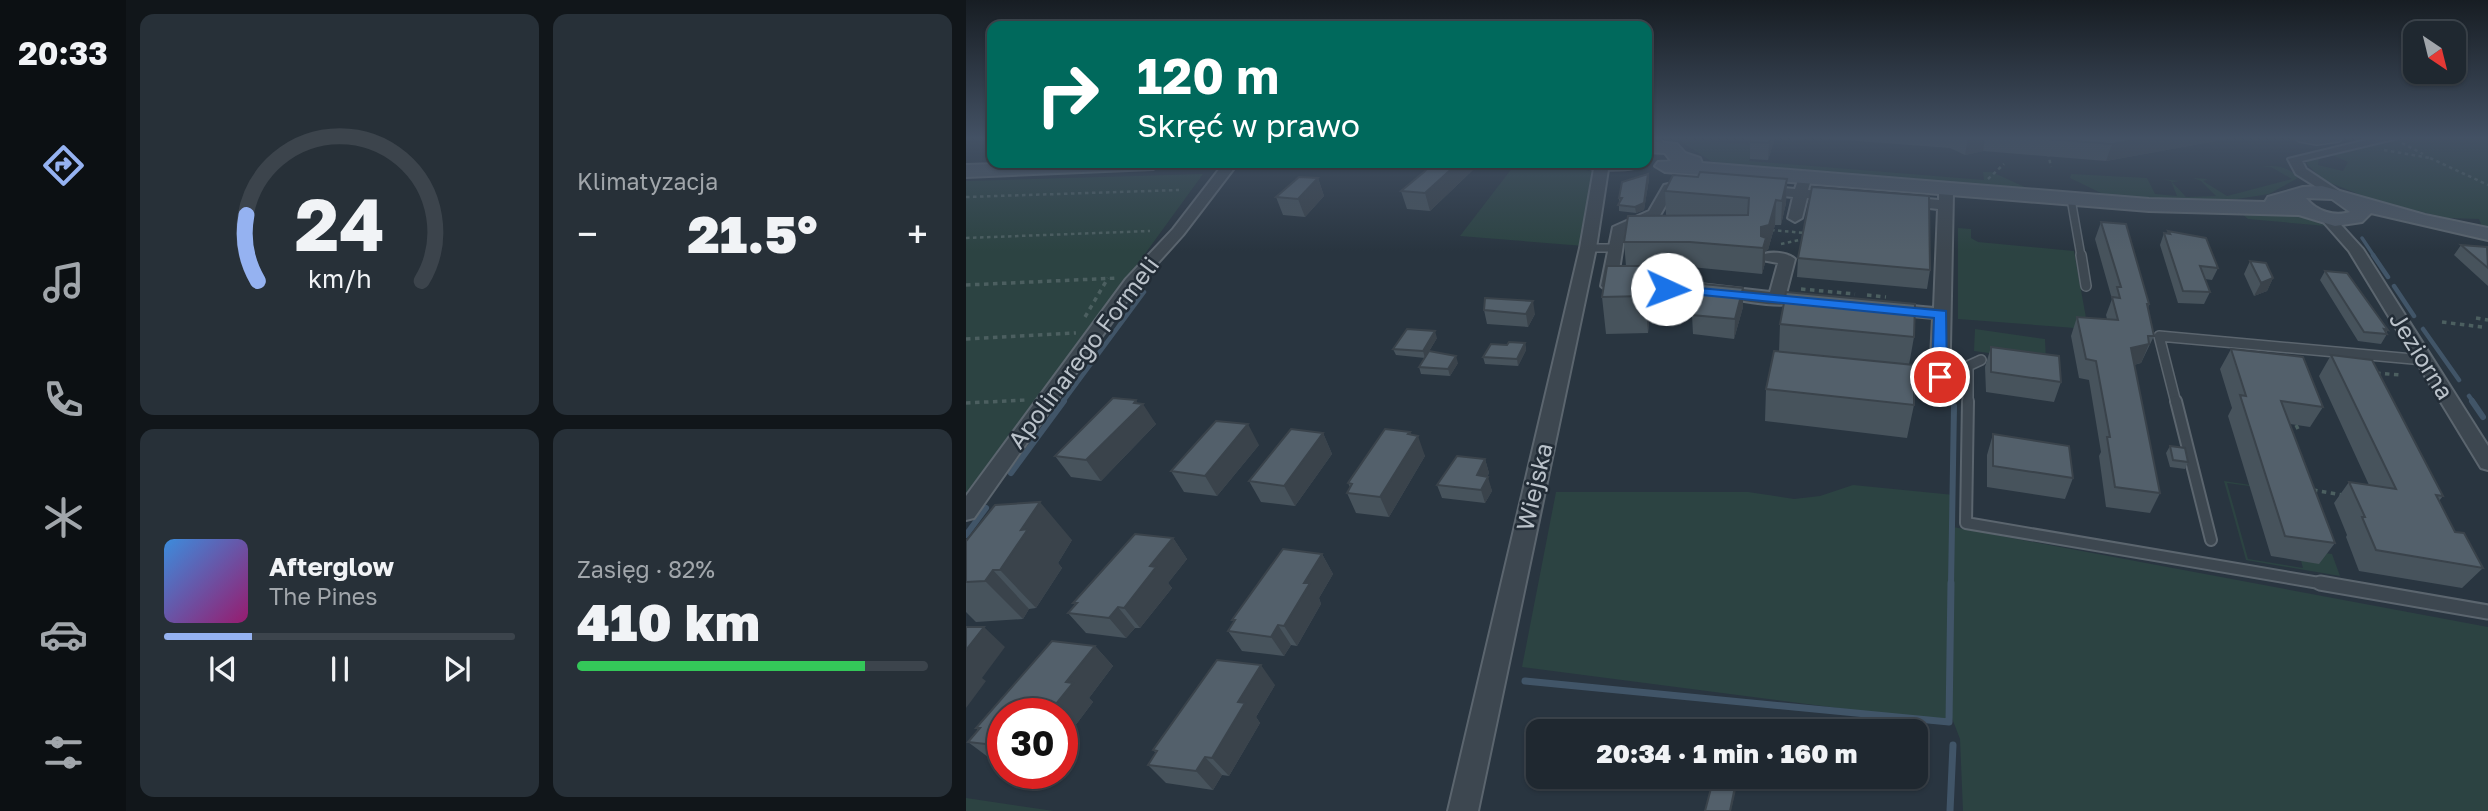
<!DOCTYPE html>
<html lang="pl">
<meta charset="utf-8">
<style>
:root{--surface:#1f2830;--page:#273038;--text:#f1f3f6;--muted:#a1a6ab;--line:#3c444c;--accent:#95b2f1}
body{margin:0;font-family:"Golos Text",sans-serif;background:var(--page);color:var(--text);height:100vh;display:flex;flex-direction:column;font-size:26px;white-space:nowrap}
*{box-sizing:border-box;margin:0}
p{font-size:23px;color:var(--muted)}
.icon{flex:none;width:38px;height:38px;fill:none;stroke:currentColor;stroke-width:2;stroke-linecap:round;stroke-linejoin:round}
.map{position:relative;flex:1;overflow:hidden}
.drawer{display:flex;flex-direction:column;gap:14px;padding:14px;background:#11161a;width:840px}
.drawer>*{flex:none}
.banner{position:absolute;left:21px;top:21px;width:665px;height:147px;border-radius:14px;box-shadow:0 2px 5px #0004,0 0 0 2px var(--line);background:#00695c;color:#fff;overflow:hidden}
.needle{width:46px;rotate:145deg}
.tools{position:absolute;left:1437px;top:21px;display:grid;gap:14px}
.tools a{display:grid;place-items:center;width:63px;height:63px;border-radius:14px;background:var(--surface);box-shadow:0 2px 5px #0004,0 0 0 2px var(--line);font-size:35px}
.speed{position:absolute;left:21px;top:698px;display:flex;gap:14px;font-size:35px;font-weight:700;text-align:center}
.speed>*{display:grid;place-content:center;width:91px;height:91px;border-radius:50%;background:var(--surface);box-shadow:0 2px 5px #0004,0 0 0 2px var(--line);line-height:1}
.speed .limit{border:10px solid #d22;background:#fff;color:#111}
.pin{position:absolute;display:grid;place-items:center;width:60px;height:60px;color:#fff;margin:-30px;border:4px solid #fff;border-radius:50%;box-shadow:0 2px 7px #0007}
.me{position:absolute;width:77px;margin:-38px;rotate:92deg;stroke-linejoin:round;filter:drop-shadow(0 0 5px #0008)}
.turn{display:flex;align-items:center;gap:24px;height:147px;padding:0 35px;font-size:32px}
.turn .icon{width:91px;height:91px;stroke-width:2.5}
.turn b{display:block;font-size:49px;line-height:60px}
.big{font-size:52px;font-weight:800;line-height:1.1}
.drawer .widget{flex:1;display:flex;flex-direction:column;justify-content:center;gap:10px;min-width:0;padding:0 24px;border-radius:14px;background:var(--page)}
.drawer .dial{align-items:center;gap:0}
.dial svg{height:182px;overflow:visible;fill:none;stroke:var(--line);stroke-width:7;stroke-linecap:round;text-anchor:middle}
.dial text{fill:var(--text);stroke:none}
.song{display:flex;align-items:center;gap:21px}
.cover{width:84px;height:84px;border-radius:10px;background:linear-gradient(135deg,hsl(210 70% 55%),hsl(320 70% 35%))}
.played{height:7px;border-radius:4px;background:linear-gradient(90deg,var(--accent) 25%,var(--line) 25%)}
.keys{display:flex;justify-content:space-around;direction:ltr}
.heat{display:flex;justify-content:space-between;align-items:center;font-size:38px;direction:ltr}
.charge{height:10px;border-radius:5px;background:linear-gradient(90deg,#34c759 82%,var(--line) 0)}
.drawer .tiles{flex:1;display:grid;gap:14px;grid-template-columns:repeat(2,1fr)}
.trip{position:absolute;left:560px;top:719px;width:402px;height:70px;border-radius:14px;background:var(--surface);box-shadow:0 2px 5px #0004,0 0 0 2px var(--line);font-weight:800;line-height:70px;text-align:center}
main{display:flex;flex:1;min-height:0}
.menu{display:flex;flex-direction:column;width:126px;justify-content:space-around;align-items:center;background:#0c1013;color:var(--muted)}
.menu .icon{width:49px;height:49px}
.menu .selected{color:var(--accent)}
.menu b{font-size:32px;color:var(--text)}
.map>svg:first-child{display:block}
.green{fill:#2c4342}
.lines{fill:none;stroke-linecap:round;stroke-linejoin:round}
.stream-far3{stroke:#415568;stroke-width:3.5}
.stream-far2{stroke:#415568;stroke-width:4.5}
.stream-far1{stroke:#415568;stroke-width:6}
.stream{stroke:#415568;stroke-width:7}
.service-far3-casing{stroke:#5b656e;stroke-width:10}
.service-far2-casing{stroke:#5b656e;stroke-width:12}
.service-far1-casing{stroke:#5b656e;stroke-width:14}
.service-casing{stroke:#5b656e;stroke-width:17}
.minor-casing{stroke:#5b656e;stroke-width:4}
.secondary-casing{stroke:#5b656e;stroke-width:4}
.path-far1{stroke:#4c5f60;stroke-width:2.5;stroke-dasharray:3.5 3.5;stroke-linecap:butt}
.path{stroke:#4c5f60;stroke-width:3.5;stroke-dasharray:4.5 4.5;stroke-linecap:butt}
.service-far3{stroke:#3d4750;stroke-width:7}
.service-far2{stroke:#3d4750;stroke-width:9}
.service-far1{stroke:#3d4750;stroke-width:10}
.service{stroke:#3d4750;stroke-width:13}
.minor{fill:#3d4750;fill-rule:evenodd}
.secondary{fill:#4c5763;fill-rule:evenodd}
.wall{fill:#47535c}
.shaded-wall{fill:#3a434b}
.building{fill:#53606b;stroke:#3a434b;stroke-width:2}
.route{fill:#1a73e8;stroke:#114b97;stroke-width:2}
.labels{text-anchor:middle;stroke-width:5;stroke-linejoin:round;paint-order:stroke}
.street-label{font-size:24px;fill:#bac2ca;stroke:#222c36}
</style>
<main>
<nav class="menu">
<b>20:33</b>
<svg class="icon selected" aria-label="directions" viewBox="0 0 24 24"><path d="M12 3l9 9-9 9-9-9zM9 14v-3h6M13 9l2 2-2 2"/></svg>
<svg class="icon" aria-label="music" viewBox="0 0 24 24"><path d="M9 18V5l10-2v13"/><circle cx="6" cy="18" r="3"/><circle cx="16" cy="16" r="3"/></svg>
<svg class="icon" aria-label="phone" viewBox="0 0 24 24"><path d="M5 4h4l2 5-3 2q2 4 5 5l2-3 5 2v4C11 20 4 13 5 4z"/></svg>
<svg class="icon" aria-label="climate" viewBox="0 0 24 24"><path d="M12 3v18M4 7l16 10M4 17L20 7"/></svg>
<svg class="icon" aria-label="car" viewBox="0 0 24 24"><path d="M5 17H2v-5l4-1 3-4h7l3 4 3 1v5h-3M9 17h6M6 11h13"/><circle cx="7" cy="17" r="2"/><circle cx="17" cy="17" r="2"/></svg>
<svg class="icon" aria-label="filters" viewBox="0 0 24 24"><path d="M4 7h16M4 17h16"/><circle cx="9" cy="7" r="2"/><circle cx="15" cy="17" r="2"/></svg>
</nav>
<section class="drawer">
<div class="tiles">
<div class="widget dial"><svg viewBox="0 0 100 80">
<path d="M14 69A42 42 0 1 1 86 69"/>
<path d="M14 69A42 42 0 0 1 9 40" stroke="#95b2f1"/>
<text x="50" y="56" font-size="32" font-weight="700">24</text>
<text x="50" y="72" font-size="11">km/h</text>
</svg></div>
<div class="widget"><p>Klimatyzacja</p>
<div class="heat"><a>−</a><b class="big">21.5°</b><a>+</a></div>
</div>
<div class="widget">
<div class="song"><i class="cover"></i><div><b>Afterglow</b><p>The Pines</p></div></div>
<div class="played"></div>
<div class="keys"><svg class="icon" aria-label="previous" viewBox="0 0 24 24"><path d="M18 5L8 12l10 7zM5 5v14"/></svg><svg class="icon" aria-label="pause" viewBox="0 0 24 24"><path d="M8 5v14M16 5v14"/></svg><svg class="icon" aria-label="next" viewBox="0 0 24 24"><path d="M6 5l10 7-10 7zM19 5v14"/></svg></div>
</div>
<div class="widget"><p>Zasięg · 82%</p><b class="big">410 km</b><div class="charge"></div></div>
</div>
</section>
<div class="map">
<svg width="1522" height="811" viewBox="0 0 1522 811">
<rect width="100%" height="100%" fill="#293540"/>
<path class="green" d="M 709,138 L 788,145 L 783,161 L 1018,180 L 1017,172 L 1026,172 L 1063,189 L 1139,195 L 1104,178 L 1105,174 L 1181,178 L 1189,194 L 1211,196 L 1205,181 L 1195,179 L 1214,181 L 1206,182 L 1220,197 L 1250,196 L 1235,181 L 1227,178 L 1242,179 L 1237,181 L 1261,196 L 1326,179 L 1305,167 L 1296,167 C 1309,164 1324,167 1332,178 L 1303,194 L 1271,199 L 1179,199 L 759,165 L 745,161 Z
M 1438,138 L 1522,138 L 1522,228 L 1496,222 L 1516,226 L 1513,219 L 1481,218 L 1410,201 L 1357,180 L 1341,164 L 1341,161 L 1353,158 L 1352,165 L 1377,171 L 1382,162 L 1366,155 Z
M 550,163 L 613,168 L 628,172 L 618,246 L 494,236 Z
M 237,174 L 0,500 L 0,181 Z
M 1274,212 L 1326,213 L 1360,226 L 1282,219 Z
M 992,228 L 1005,229 L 1005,238 L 1012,242 L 1108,251 L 1122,329 L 992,319 Z
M 1009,329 L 1079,339 L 1080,361 L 1008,351 Z
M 1258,481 L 1343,494 L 1261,483 L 1282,559 L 1337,568 L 1335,561 L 1349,552 L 1366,554 L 1374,576 L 1280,560 Z
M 887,485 L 988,495 L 987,527 L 1522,627 L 1522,811 L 997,811 L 994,739 L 984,713 L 980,722 L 556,667 L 590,492 L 782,492 L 828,499 L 854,496 Z
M 0,798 L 88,811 L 0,811 Z"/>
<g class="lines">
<path class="stream-far3" d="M 1396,238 L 1408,256"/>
<path class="stream-far2" d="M 1407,255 L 1422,277
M 1428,286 L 1448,316
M 1457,329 L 1493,380
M 1503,396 L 1508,403
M 96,403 L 178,292"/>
<path class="stream-far1" d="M 1506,401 L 1517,417
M 45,473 L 98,401
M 0,535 L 20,508
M 985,585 L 988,406"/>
<path class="stream" d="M 559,681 L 983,722 L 985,583
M 984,811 L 987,745"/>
<defs>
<path id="service-far3" d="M 688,138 L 697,147
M 1334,138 L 1351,141 L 1372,138
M 1105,199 L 1115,256
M 622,248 L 648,248"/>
<path id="service-far2" d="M 1115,255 L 1120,286
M 1002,403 L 1002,366 L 1015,360
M 1210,403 L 1193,336 L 1458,360"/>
<path id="service-far1" d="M 1002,401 L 1000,523 L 1365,585
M 1210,401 L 1245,540"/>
<path id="service" d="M 1354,583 L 1522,612"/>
<path id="minor" d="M 1409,138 L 1432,138 L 1336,161 L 1340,169 L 1373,191 L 1375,194 L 1368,198 L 1330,174 L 1322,159 Z
M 258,163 L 272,163 L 217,235 L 172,285 L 8,518 L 0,520 L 0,496 L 160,279 L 207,229 Z
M 629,163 L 643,163 L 630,248 L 512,811 L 482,811 L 614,248 Z
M 837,179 L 844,183 L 842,190 L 870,192 L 877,196 L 870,200 L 841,198 L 836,218 L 829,222 L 822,218 L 827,197 L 795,194 L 788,190 L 795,186 L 829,189 L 832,180 Z
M 720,180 L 727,184 L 725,187 L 708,191 L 693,217 L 659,232 L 651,283 L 725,283 L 804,292 L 812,263 L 796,260 L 793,257 C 801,250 821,252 829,259 L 820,294 L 831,295 L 833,299 L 831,303 C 800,310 754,293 721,293 C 701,293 649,300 635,286 L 647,227 L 683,211 L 698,185 Z
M 980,189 L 987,193 L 983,398 L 973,404 L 963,398 L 967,318 L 924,314 L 916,309 L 924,304 L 968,308 L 972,209 L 938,205 L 931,201 L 938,197 L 973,200 L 973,193 Z
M 1361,214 L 1366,215 L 1397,249 L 1522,446 L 1522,470 L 1515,468 L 1383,251 L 1354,218 Z"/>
<path id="secondary" d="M 681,141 L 711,144 L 719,153 L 734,158 L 736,163 L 1183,199 L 1299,202 L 1302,197 L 1337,187 L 1356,186 L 1459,215 L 1522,228 L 1522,240 L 1405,213 L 1396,222 L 1369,226 L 1333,215 L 1183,211 L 699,172 L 689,166 L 692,162 L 705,161 L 699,153 L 681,152 ZM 1340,198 L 1366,199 L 1384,212 C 1368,217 1350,211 1340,198 Z
M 59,163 L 196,163 L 187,169 L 0,177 L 0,165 Z
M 613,163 L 680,163 C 672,172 620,172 613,163 Z"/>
</defs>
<use href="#service-far3" class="service-far3-casing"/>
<use href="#service-far2" class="service-far2-casing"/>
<use href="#service-far1" class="service-far1-casing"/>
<use href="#service" class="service-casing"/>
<use href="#minor" class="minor-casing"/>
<use href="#secondary" class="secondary-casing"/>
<path class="path-far1" d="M 1436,143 L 1457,154
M 1418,150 L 1464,158
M 1082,153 L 1085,167
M 1464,158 L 1522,185
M 201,168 L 246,166
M 1022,179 L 1038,164
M 0,197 L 213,190
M 805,230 L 839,233
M 0,238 L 184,231
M 815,244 L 838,239"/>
<path class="path" d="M 0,285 L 152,278
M 835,289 L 889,294
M 901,295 L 920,297
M 119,317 L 142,278
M 1510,318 L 1522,320
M 1476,322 L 1516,327
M 0,339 L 110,333
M 1410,373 L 1434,375
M 0,403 L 61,400
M 1330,425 L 1333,431
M 1347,490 L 1376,495"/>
<use href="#service-far3" class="service-far3"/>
<use href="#service-far2" class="service-far2"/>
<use href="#service-far1" class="service-far1"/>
<use href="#service" class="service"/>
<use href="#minor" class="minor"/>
<use href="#secondary" class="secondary"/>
</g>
<path class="wall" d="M 785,138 L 809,138 L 802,160 L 784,159 L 784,142 Z
M 852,138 L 1266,138 L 1140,161 L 1017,151 L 999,155 L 984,148 Z
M 466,163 L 509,163 L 510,167 L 464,211 L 441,209 L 435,191 L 458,172 Z
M 682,174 L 683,179 L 678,210 L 670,213 L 653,211 L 653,198 Z
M 732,177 L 821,179 L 820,203 L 815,225 L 809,225 L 802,250 L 799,251 L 799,263 L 796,274 L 725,267 L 683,267 L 685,302 L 682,333 L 640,334 L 636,297 L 660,266 L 658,242 L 700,215 L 699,191 Z
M 352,178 L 358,196 L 339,217 L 317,215 L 310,197 Z
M 1135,222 L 1183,304 L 1182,308 L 1188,336 L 1175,363 L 1168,365 L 1194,493 L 1184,513 L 1140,507 L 1133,456 L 1135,452 L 1123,380 L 1113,378 L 1105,336 L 1111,317 L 1141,319 L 1140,315 L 1146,299 L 1129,239 Z
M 1202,231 L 1252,268 L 1246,280 L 1239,279 L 1244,292 L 1238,304 L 1212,303 L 1194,245 L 1198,233 L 1201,234 Z
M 1495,245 L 1522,248 L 1522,286 L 1488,255 Z
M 832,258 L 964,270 L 961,289 L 831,277 Z
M 1284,261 L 1307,278 L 1301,291 L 1288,296 L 1278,274 Z
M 1359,271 L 1422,330 L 1420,333 L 1421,334 L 1415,344 L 1392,341 L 1354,280 Z
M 777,307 L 768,339 L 727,334 L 726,315 Z
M 518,310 L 569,314 L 562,327 L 521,324 Z
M 814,324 L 948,337 L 943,365 L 948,405 L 941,438 L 799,421 L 800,389 L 813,351 Z
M 471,338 L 459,358 L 430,355 L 427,349 Z
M 559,343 L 560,350 L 552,366 L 519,364 L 517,357 L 541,345 Z
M 1025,347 L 1095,382 L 1088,402 L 1020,392 L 1019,367 Z
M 1265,349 L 1357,407 L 1344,427 L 1324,424 L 1369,543 L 1353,564 L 1305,556 L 1262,416 L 1266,408 L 1254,369 Z
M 1365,355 L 1477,496 L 1473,501 L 1489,532 L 1517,568 L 1496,588 L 1393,571 L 1380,537 L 1381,535 L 1368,503 L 1383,482 L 1403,485 L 1353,376 Z
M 492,363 L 484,376 L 455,374 L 453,367 Z
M 172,403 L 190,424 L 135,481 L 105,477 L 89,456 Z
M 444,432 L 459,456 L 423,517 L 390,513 L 381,493 L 384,487 L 382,483 Z
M 357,433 L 366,454 L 329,506 L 295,502 L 283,481 Z
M 1027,434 L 1107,478 L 1099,499 L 1021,487 L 1021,455 Z
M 293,445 L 251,496 L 218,492 L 205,471 Z
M 1204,446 L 1222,462 L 1219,469 L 1204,467 L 1200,453 Z
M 519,459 L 523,473 L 521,477 L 526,491 L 519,503 L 476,498 L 471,485 Z
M 207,538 L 221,559 L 202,583 L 206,588 L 174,628 L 169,628 L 160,638 L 120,633 L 102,613 L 109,604 L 107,603 Z
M 106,540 L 92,563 L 96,568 L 70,608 L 63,609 L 57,619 L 10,622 L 0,612 L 0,541 Z
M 356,554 L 367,574 L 353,598 L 355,604 L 331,646 L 325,645 L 318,656 L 276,651 L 262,631 L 268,622 L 266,620 Z
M 86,641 L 129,646 L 147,666 L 123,698 L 127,702 L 96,743 L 96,714 L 37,714 L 37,762 L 26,760 L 2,742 L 12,730 L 10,728 Z
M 309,685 L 290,717 L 294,723 L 263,776 L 256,775 L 247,790 L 200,783 L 182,765 L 190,753 L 187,750 Z"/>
<path class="shaded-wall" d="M 804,138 L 809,138 L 802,160 L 803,143 Z
M 825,138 L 842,138 L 825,142 Z
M 1002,138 L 1019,138 L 1017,151 L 999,155 Z
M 1179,138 L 1266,138 L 1140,161 L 1146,144 Z
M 492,163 L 509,163 L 510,167 L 464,211 L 459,193 Z
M 682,174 L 683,179 L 678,210 L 670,213 L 669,207 Z
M 352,178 L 358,196 L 339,217 L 332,199 Z
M 821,179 L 820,203 L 815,225 L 816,201 Z
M 810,200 L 809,225 L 802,250 L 799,251 L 799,263 L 796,274 L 797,248 L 794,248 L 795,227 Z
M 682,266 L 685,302 L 682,333 L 679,296 Z
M 1307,278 L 1301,291 L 1288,296 L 1295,283 Z
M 777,288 L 777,307 L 768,339 L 769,319 Z
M 567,301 L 569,314 L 562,327 L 560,314 Z
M 469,331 L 471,338 L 459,358 L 457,351 Z
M 559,343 L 560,350 L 552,366 L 551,359 Z
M 1183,344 L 1175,363 L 1158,367 L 1165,348 Z
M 490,356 L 492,363 L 484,376 L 482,369 Z
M 170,400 L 174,407 L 177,404 L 190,424 L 135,481 L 120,460 Z
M 282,424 L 293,445 L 251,496 L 239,476 Z
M 444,432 L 448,443 L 452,436 L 459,456 L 423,517 L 414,497 Z
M 357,433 L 366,454 L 329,506 L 318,486 Z
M 519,459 L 523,473 L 515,489 L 511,475 Z
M 522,477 L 526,491 L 519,503 L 515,490 Z
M 74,502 L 106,540 L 92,563 L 96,568 L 70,608 L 34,570 L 55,530 Z
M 207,538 L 221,559 L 202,583 L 206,588 L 174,628 L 158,608 L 184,566 Z
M 356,554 L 367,574 L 353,598 L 355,604 L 331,646 L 318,626 L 338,583 Z
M 27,570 L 63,609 L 57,619 L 19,581 Z
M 152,607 L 169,628 L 160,638 L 143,618 Z
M 312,625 L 325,645 L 318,656 L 305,637 Z
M 18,627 L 39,647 L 16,678 L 20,681 L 0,708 L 0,650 Z
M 129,646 L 147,666 L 123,698 L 127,702 L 96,743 L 96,714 L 82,714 L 100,682 Z
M 295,665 L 309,685 L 290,717 L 294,723 L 263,776 L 246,758 L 272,702 Z
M 239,757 L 256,775 L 247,790 L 230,771 Z
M 771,777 L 773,777 L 765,811 L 764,811 Z"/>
<path class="building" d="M 785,138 L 804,138 L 803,143 L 784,142 Z
M 1069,138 L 1179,138 L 1146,144 Z
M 466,163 L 492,163 L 459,193 L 435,191 L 458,172 Z
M 734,172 L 821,179 L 816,201 L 810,200 L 803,225 L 795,227 L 795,236 L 800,238 L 797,248 L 724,242 L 658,242 L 662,216 L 782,215 L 783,198 L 699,191 L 707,175 L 732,177 Z
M 682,174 L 678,203 L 669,207 L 652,205 L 656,198 L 653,198 L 656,182 Z
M 333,177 L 352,178 L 332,199 L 310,197 Z
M 846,187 L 963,196 L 964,270 L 832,258 Z
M 1135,222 L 1160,224 L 1183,304 L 1181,304 L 1188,336 L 1182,336 L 1183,344 L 1165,348 L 1194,493 L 1149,487 L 1141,437 L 1144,437 L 1130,361 L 1120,359 L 1111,317 L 1152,320 L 1146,297 L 1154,298 L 1151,287 L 1155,287 Z
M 1202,231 L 1240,238 L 1252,268 L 1234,266 L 1244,292 L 1217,291 L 1198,233 L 1204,234 Z
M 1495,245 L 1521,247 L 1522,268 Z
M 1284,261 L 1300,263 L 1307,278 L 1295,283 Z
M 641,266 L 682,266 L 679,296 L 636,297 Z
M 1359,271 L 1381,273 L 1422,330 L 1418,329 L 1421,334 L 1398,332 Z
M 737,284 L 777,288 L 769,319 L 726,315 Z
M 820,292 L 949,304 L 948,337 L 814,324 Z
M 519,298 L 567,301 L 560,314 L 518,310 Z
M 441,329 L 469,331 L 457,351 L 427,349 Z
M 543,342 L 559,343 L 551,359 L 517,357 L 525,344 L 541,345 Z
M 1025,347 L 1093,356 L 1095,382 L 1025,372 Z
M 1265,349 L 1337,357 L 1357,407 L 1315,401 L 1369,543 L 1319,536 L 1274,395 L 1280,396 Z
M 463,351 L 490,356 L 482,369 L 453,367 Z
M 808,351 L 948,365 L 948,405 L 800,389 Z
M 1365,355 L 1406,360 L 1477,496 L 1470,495 L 1489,532 L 1498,533 L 1517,568 L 1410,550 L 1396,517 L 1399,517 L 1383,482 L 1430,489 Z
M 147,398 L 170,400 L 168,403 L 177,404 L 120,460 L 89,456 Z
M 250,421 L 282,424 L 239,476 L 205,471 Z
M 325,429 L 357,433 L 318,486 L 283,481 Z
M 419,429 L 444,432 L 442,434 L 452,436 L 414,497 L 381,493 L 386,484 L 382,483 Z
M 1027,434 L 1103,446 L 1107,478 L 1027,466 Z
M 1204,446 L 1219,448 L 1222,462 L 1207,460 Z
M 491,456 L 519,459 L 511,475 L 522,477 L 515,490 L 471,485 Z
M 74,502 L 55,530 L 62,529 L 34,570 L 27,570 L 19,581 L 0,582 L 0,541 L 29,505 Z
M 169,534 L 207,538 L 184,566 L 190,567 L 158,608 L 152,607 L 143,618 L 102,613 L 111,603 L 107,603 Z
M 317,549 L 356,554 L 338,583 L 344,583 L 318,626 L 312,625 L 305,637 L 262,631 L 269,620 L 266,620 Z
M 0,627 L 18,627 L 0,650 Z
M 86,641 L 129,646 L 100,682 L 107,683 L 82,714 L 37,714 L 37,746 L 2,742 L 14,728 L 10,728 Z
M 251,660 L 295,665 L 272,702 L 279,703 L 246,758 L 239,757 L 230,771 L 182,765 L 191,751 L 187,750 Z
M 748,777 L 771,777 L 764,811 L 739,811 Z"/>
<linearGradient id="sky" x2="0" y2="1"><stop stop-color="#171d23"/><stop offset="0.55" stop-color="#435164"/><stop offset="1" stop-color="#435164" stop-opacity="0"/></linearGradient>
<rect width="1522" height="251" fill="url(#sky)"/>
<path class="route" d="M 701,285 L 980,311 L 981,377 L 974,382 L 966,377 L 968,318 L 696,291 L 694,289 Z"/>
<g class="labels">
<g class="street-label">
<text transform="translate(118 353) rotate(-53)" y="8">Apolinarego Formeli</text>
<text transform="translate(1455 356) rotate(58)" y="8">Jeziorna</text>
<text transform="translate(569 487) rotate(-77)" y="8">Wiejska</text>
</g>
</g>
</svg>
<div class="tools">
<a><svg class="needle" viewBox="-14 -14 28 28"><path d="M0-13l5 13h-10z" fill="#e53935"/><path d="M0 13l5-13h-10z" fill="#a1a6ab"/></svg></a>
</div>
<div class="speed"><div class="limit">30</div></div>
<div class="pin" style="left:974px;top:377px;background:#d93025"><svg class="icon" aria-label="arrive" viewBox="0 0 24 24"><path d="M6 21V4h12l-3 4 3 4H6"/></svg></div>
<svg class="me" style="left:701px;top:289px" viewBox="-20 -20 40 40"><circle r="19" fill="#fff"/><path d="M0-13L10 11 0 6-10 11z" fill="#1a73e8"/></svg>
<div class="trip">20:34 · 1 min · 160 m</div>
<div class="banner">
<div class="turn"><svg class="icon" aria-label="right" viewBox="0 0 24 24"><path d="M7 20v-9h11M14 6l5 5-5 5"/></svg><div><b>120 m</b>Skręć w prawo</div></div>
</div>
</div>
</main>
